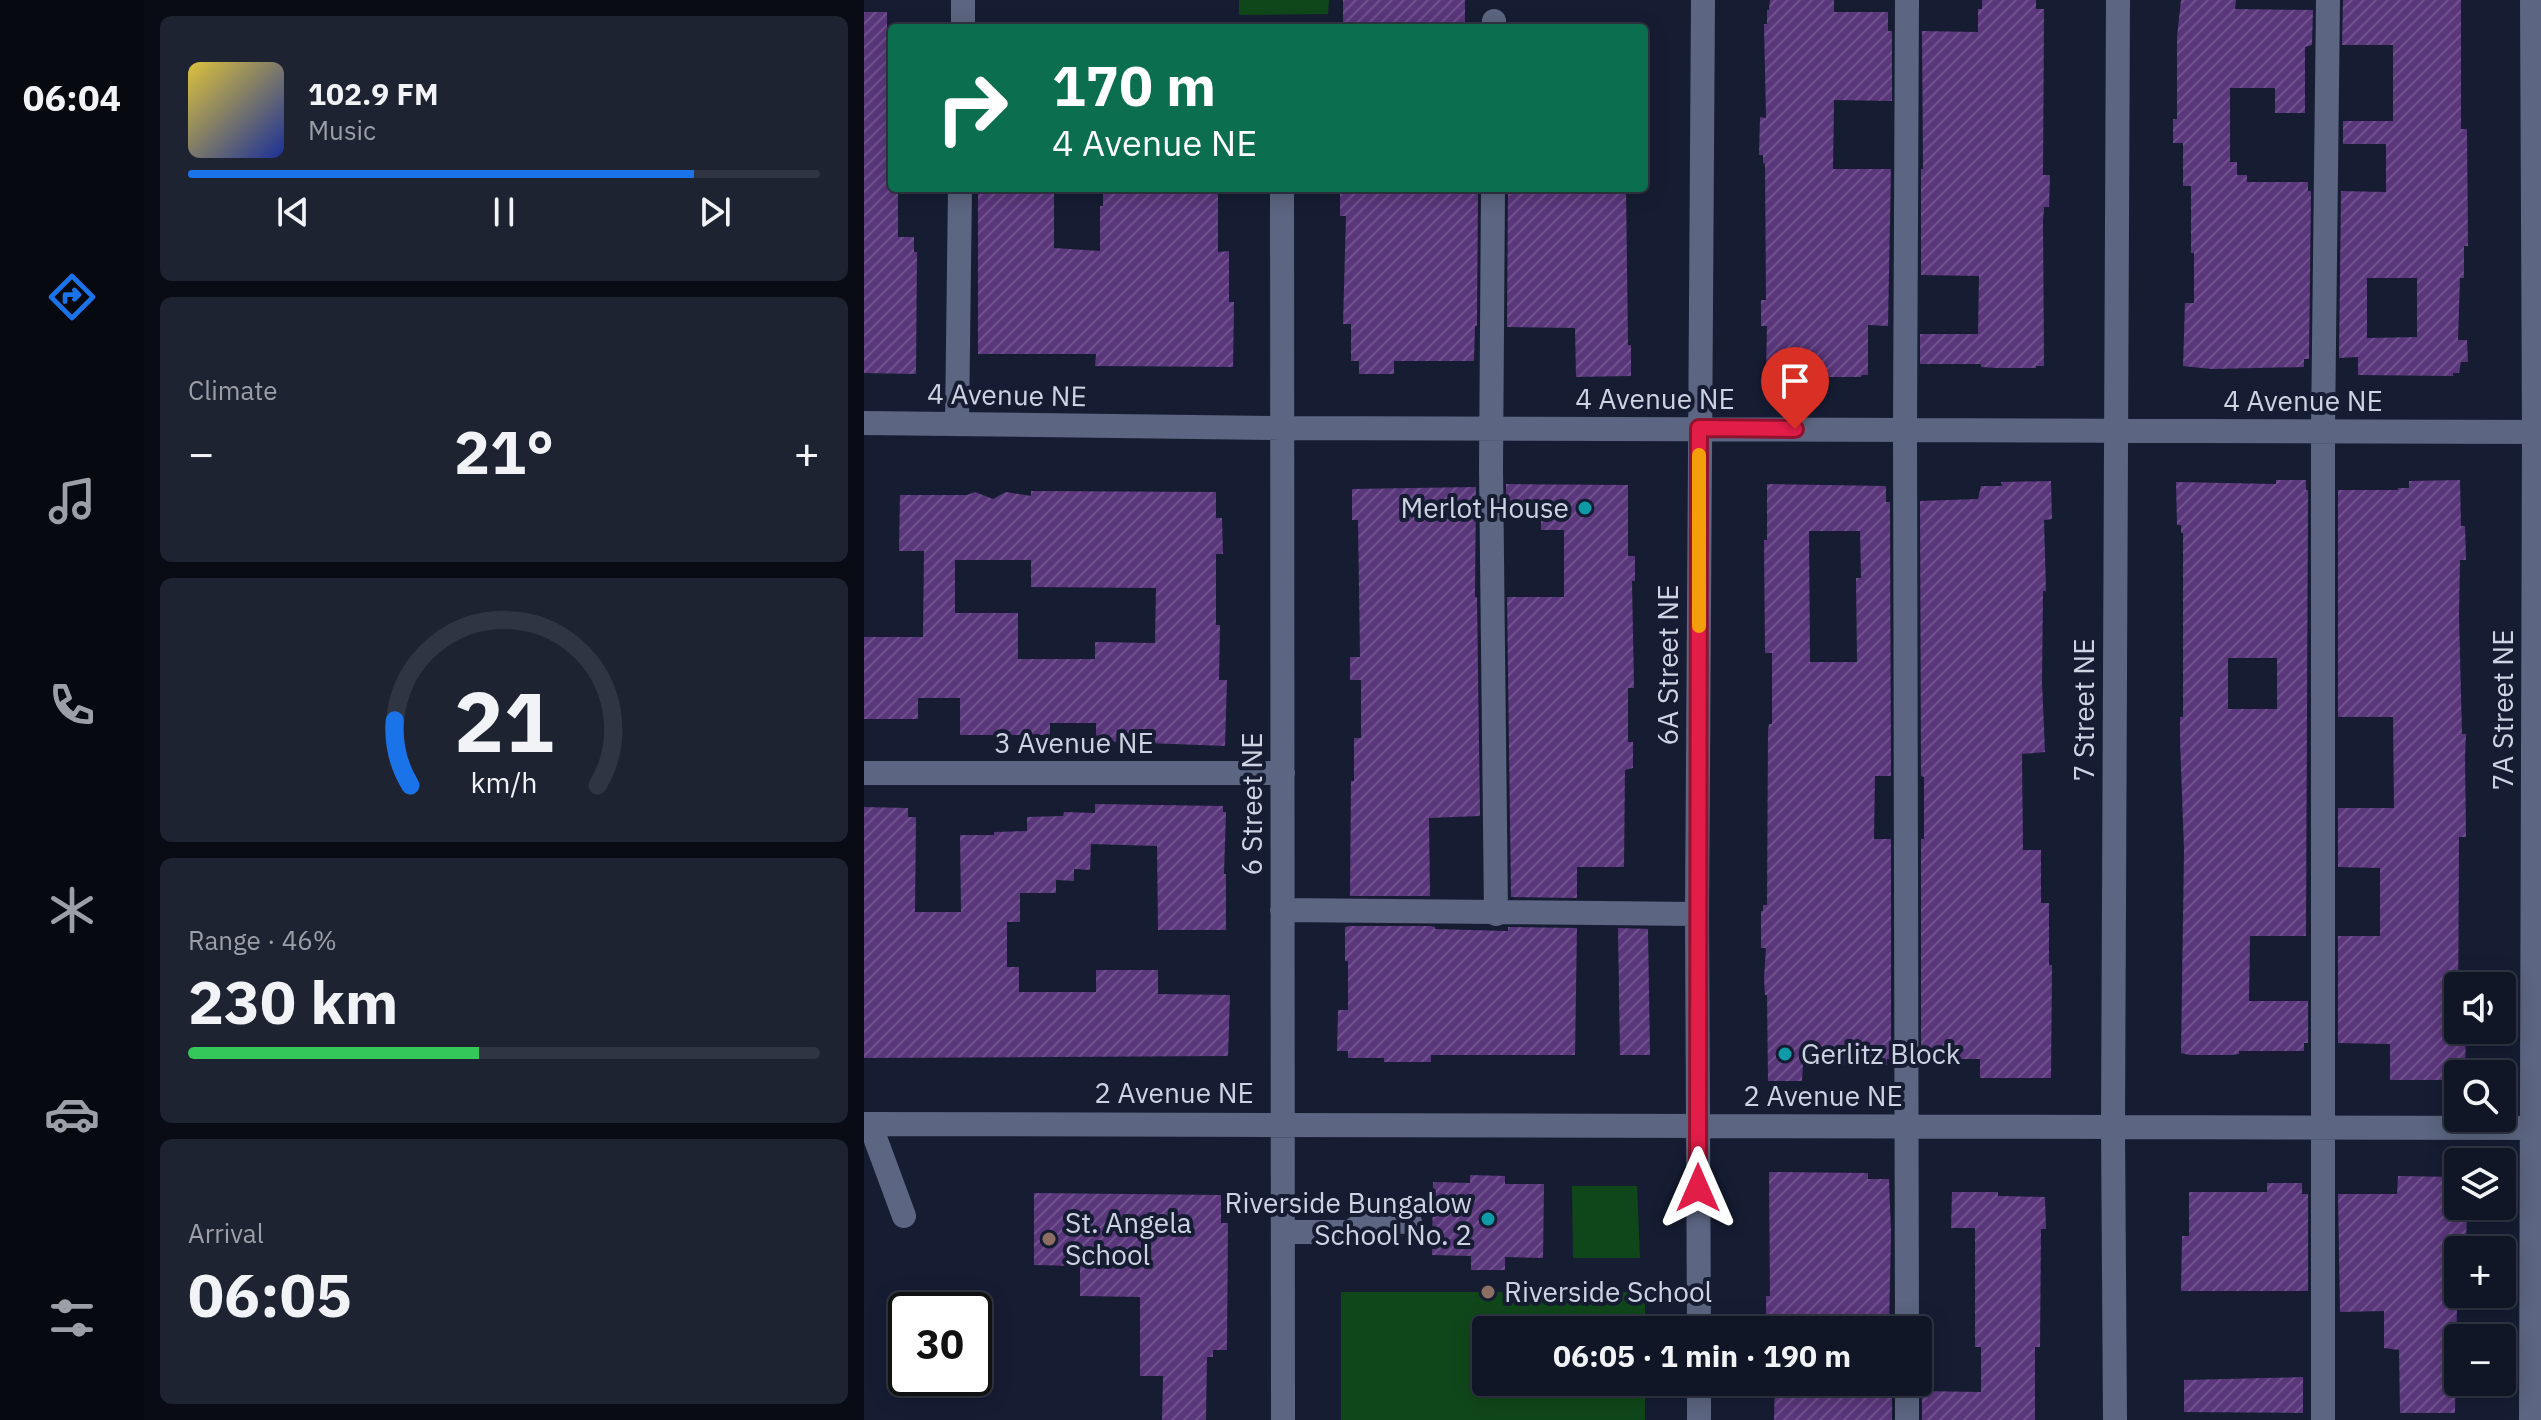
<!DOCTYPE html>
<meta charset="utf-8">
<style>
:root{--surface:#101626;--page:#1e2332;--text:#f1f3f6;--muted:#9c9fa7;--line:#303543;--accent:#1a73e8}
body{margin:0;font-family:"IBM Plex Sans",sans-serif;background:var(--page);color:var(--text);height:100vh;display:flex;flex-direction:column;font-size:30px;white-space:nowrap}
*{box-sizing:border-box;margin:0}
p{font-size:26px;color:var(--muted)}
.icon{flex:none;width:44px;height:44px;fill:none;stroke:currentColor;stroke-width:2;stroke-linecap:round;stroke-linejoin:round}
.map{position:relative;flex:1;overflow:hidden}
.sheet{display:flex;flex-direction:column;gap:16px;padding:16px;background:#090c15;width:720px}
.sheet>*{flex:none}
.hud{position:absolute;left:24px;top:24px;width:760px;height:168px;border-radius:8px;box-shadow:0 4px 20px #0003,0 0 0 2px var(--line);background:#0b6e4f;color:#fff;overflow:hidden}
.fabs{position:absolute;left:1580px;top:972px;display:grid;gap:16px}
.fabs a{display:grid;place-items:center;width:72px;height:72px;border-radius:8px;background:var(--surface);box-shadow:0 4px 20px #0003,0 0 0 2px var(--line);font-size:40px}
.speed{position:absolute;left:24px;top:1292px;display:flex;gap:16px;font-size:40px;font-weight:700;text-align:center}
.speed>*{display:grid;place-content:center;width:104px;height:104px;border-radius:50%;background:var(--surface);box-shadow:0 4px 20px #0003,0 0 0 2px var(--line);line-height:1}
.speed .limit{border:4px solid #111;border-radius:12px;background:#fff;color:#111}
.pin{position:absolute;display:grid;place-items:center;width:68px;height:68px;color:#fff;margin:-82px -34px;border-radius:50% 50% 50% 0;rotate:-45deg;box-shadow:0 0 8px #0007}
.pin .icon{rotate:45deg}
.me{position:absolute;width:88px;margin:-44px;rotate:0deg;stroke-linejoin:round;filter:drop-shadow(0 0 6px #0008)}
.turn{display:flex;align-items:center;gap:28px;height:168px;padding:0 32px;font-size:36px}
.turn .icon{width:104px;height:104px;stroke-width:2.5}
.turn b{display:block;font-size:56px;line-height:68px}
.big{font-size:60px;font-weight:700;line-height:1.1}
.sheet .widget{flex:1;display:flex;flex-direction:column;justify-content:center;gap:12px;min-width:0;padding:0 28px;border-radius:12px;background:var(--page)}
.sheet .dial{align-items:center;gap:0}
.dial svg{height:208px;overflow:visible;fill:none;stroke:var(--line);stroke-width:7;stroke-linecap:round;text-anchor:middle}
.dial text{fill:var(--text);stroke:none}
.song{display:flex;align-items:center;gap:24px}
.cover{width:96px;height:96px;border-radius:12px;background:linear-gradient(135deg,hsl(50 70% 55%),hsl(230 70% 35%))}
.played{height:8px;border-radius:4px;background:linear-gradient(90deg,var(--accent) 80%,var(--line) 80%)}
.keys{display:flex;justify-content:space-around;direction:ltr}
.heat{display:flex;justify-content:space-between;align-items:center;font-size:44px;direction:ltr}
.charge{height:12px;border-radius:6px;background:linear-gradient(90deg,#34c759 46%,var(--line) 0)}
.trip{position:absolute;left:608px;top:1316px;width:460px;height:80px;border-radius:8px;background:var(--surface);box-shadow:0 4px 20px #0003,0 0 0 2px var(--line);font-weight:700;line-height:80px;text-align:center}
main{display:flex;flex:1;min-height:0}
.tab-bar{display:flex;flex-direction:column;width:144px;justify-content:space-around;align-items:center;background:#06090f;color:var(--muted)}
.tab-bar .icon{width:56px;height:56px}
.tab-bar .on{color:var(--accent)}
.tab-bar b{font-size:36px;color:var(--text)}
.map>svg:first-child{display:block}
.park{fill:#10471a}
.building{fill:url(#building-hatch);fill-rule:evenodd}
.lines{fill:none;stroke-linecap:round;stroke-linejoin:round}
.minor{stroke:#5c6581;stroke-width:24}
.route-casing{stroke:#92132f;stroke-width:20}
.route{stroke:#e11d48;stroke-width:14}
.slow{stroke:#f59e0b;stroke-width:14}
.culture-dot{fill:#0f9aa8;stroke:#161d33;stroke-width:3}
.education-dot{fill:#8d6e63;stroke:#161d33;stroke-width:3}
.labels{text-anchor:middle;stroke-width:8;stroke-linejoin:round;paint-order:stroke}
.street-label{font-size:28px;fill:#ced3e3;stroke:#161d33}
.poi-label{font-size:28px;fill:#ced3e3;stroke:#161d33;text-anchor:start}
</style>
<main>
<nav class="tab-bar">
<b>06:04</b>
<svg class="icon on" aria-label="directions" viewBox="0 0 24 24"><path d="M12 3l9 9-9 9-9-9zM9 14v-3h6M13 9l2 2-2 2"/></svg>
<svg class="icon" aria-label="music" viewBox="0 0 24 24"><path d="M9 18V5l10-2v13"/><circle cx="6" cy="18" r="3"/><circle cx="16" cy="16" r="3"/></svg>
<svg class="icon" aria-label="phone" viewBox="0 0 24 24"><path d="M5 4h4l2 5-3 2q2 4 5 5l2-3 5 2v4C11 20 4 13 5 4z"/></svg>
<svg class="icon" aria-label="climate" viewBox="0 0 24 24"><path d="M12 3v18M4 7l16 10M4 17L20 7"/></svg>
<svg class="icon" aria-label="car" viewBox="0 0 24 24"><path d="M5 17H2v-5l4-1 3-4h7l3 4 3 1v5h-3M9 17h6M6 11h13"/><circle cx="7" cy="17" r="2"/><circle cx="17" cy="17" r="2"/></svg>
<svg class="icon" aria-label="filters" viewBox="0 0 24 24"><path d="M4 7h16M4 17h16"/><circle cx="9" cy="7" r="2"/><circle cx="15" cy="17" r="2"/></svg>
</nav>
<section class="sheet">
<div class="widget">
<div class="song"><i class="cover"></i><div><b>102.9 FM</b><p>Music</p></div></div>
<div class="played"></div>
<div class="keys"><svg class="icon" aria-label="previous" viewBox="0 0 24 24"><path d="M18 5L8 12l10 7zM5 5v14"/></svg><svg class="icon" aria-label="pause" viewBox="0 0 24 24"><path d="M8 5v14M16 5v14"/></svg><svg class="icon" aria-label="next" viewBox="0 0 24 24"><path d="M6 5l10 7-10 7zM19 5v14"/></svg></div>
</div>
<div class="widget"><p>Climate</p>
<div class="heat"><a>−</a><b class="big">21°</b><a>+</a></div>
</div>
<div class="widget dial"><svg viewBox="0 0 100 80">
<path d="M14 69A42 42 0 1 1 86 69"/>
<path d="M14 69A42 42 0 0 1 8 44" stroke="#1a73e8"/>
<text x="50" y="56" font-size="32" font-weight="700">21</text>
<text x="50" y="72" font-size="11">km/h</text>
</svg></div>
<div class="widget"><p>Range · 46%</p><b class="big">230 km</b><div class="charge"></div></div>
<div class="widget"><p>Arrival</p><b class="big">06:05</b></div>
</section>
<div class="map">
<svg width="1677" height="1420" viewBox="0 0 1677 1420">
<defs>
<pattern id="building-hatch" width="6" height="6" patternUnits="userSpaceOnUse" patternTransform="scale(2)"><rect width="6" height="6" fill="#5a367b"/><path d="M-1 1l2-2M0 6l6-6M5 7l2-2" fill="none" stroke="#70528e"/></pattern>
</defs>
<rect width="100%" height="100%" fill="#161d33"/>
<path class="park" d="M 375,0 L 465,0 L 464,14 L 375,15 Z
M 708,1186 L 773,1186 L 776,1258 L 709,1258 Z
M 477,1292 L 781,1292 L 781,1330 L 622,1330 L 622,1382 L 781,1382 L 781,1420 L 477,1420 Z"/>
<path class="building" d="M 479,0 L 601,0 L 601,28 L 479,28 Z
M 906,0 L 970,0 L 970,12 L 1024,12 L 1024,31 L 1028,31 L 1028,101 L 970,100 L 969,169 L 1027,169 L 1024,326 L 1004,325 L 1004,375 L 998,375 L 997,377 L 950,377 L 950,373 L 902,372 L 903,326 L 897,326 L 897,300 L 902,300 L 901,164 L 899,163 L 899,155 L 895,155 L 896,117 L 902,118 L 900,24 L 903,24 L 903,10 L 905,10 Z
M 1118,0 L 1172,0 L 1172,9 L 1180,9 L 1179,175 L 1186,175 L 1185,207 L 1180,207 L 1179,221 L 1180,366 L 1172,366 L 1172,368 L 1132,368 L 1117,367 L 1117,364 L 1056,364 L 1056,334 L 1114,334 L 1115,276 L 1057,275 L 1057,169 L 1059,169 L 1058,31 L 1114,32 L 1114,9 L 1118,9 Z
M 1317,0 L 1372,0 L 1371,9 L 1449,10 L 1448,45 L 1441,47 L 1441,113 L 1411,113 L 1411,88 L 1366,88 L 1366,162 L 1373,162 L 1373,175 L 1383,175 L 1383,182 L 1444,182 L 1444,191 L 1447,191 L 1445,359 L 1440,359 L 1440,367 L 1348,369 L 1319,366 L 1321,303 L 1330,303 L 1330,253 L 1327,253 L 1327,186 L 1319,186 L 1319,143 L 1309,143 L 1309,119 L 1313,119 L 1313,37 Z
M 1479,0 L 1597,0 L 1597,129 L 1603,129 L 1604,246 L 1600,246 L 1600,278 L 1596,278 L 1594,340 L 1603,340 L 1604,362 L 1597,362 L 1595,373 L 1589,373 L 1589,376 L 1494,375 L 1494,357 L 1475,358 L 1477,191 L 1522,192 L 1522,144 L 1479,144 L 1479,121 L 1529,121 L 1529,45 L 1478,45 ZM 1503,278 L 1553,278 L 1553,337 L 1503,338 Z
M 0,12 L 23,12 L 23,62 L 28,62 L 28,188 L 34,188 L 34,237 L 50,237 L 50,252 L 53,252 L 52,374 L 0,373 Z
M 114,188 L 190,188 L 190,248 L 236,251 L 236,206 L 239,206 L 239,188 L 354,188 L 354,252 L 365,251 L 365,302 L 370,302 L 369,367 L 231,366 L 232,354 L 114,354 Z
M 479,188 L 614,188 L 613,326 L 611,326 L 610,361 L 530,361 L 530,374 L 495,374 L 495,361 L 487,361 L 487,324 L 479,324 L 482,216 L 476,216 L 476,193 L 479,193 Z
M 644,188 L 762,188 L 764,345 L 767,345 L 767,376 L 712,377 L 711,328 L 643,327 Z
M 1412,480 L 1442,480 L 1442,490 L 1444,490 L 1442,936 L 1386,936 L 1385,1001 L 1444,1001 L 1444,1043 L 1440,1043 L 1440,1051 L 1375,1051 L 1375,1054 L 1367,1055 L 1326,1055 L 1317,1053 L 1320,850 L 1316,740 L 1316,717 L 1319,717 L 1319,533 L 1317,533 L 1317,525 L 1313,525 L 1312,482 L 1412,484 ZM 1364,658 L 1413,658 L 1413,709 L 1364,709 Z
M 1596,480 L 1597,526 L 1601,526 L 1602,560 L 1596,560 L 1595,616 L 1598,734 L 1602,734 L 1601,757 L 1602,837 L 1595,837 L 1594,1030 L 1602,1030 L 1601,1074 L 1594,1074 L 1594,1080 L 1526,1080 L 1526,1044 L 1474,1043 L 1474,936 L 1516,936 L 1516,868 L 1474,867 L 1474,808 L 1530,808 L 1529,717 L 1474,717 L 1474,490 L 1534,490 L 1534,488 L 1545,488 L 1545,481 Z
M 1187,481 L 1188,519 L 1180,520 L 1182,591 L 1179,591 L 1178,682 L 1181,752 L 1158,754 L 1159,850 L 1177,850 L 1177,903 L 1185,903 L 1185,965 L 1188,965 L 1187,1078 L 1116,1078 L 1116,1059 L 1057,1059 L 1057,839 L 1060,839 L 1060,777 L 1057,776 L 1056,501 L 1114,499 L 1117,486 L 1138,486 L 1137,482 Z
M 642,484 L 764,485 L 764,556 L 771,556 L 771,581 L 768,581 L 770,688 L 764,688 L 764,742 L 769,742 L 769,768 L 761,770 L 760,867 L 713,867 L 713,898 L 647,897 L 643,597 L 700,597 L 700,530 L 677,530 L 677,511 L 642,511 Z
M 903,484 L 1022,486 L 1022,502 L 1026,502 L 1027,776 L 1011,776 L 1010,839 L 1027,839 L 1027,1059 L 1023,1059 L 1023,1065 L 939,1064 L 938,1081 L 904,1081 L 903,995 L 901,995 L 900,978 L 902,948 L 897,948 L 897,911 L 899,911 L 899,905 L 903,905 L 904,732 L 905,724 L 908,724 L 908,653 L 901,653 L 900,540 L 903,540 ZM 945,531 L 996,531 L 997,578 L 992,578 L 993,662 L 946,662 Z
M 612,487 L 611,597 L 613,597 L 616,816 L 565,818 L 566,896 L 486,896 L 487,781 L 490,781 L 490,738 L 497,738 L 497,680 L 486,680 L 486,657 L 496,657 L 494,520 L 488,520 L 488,489 Z
M 167,491 L 352,492 L 352,518 L 358,518 L 359,554 L 352,554 L 352,625 L 356,625 L 355,680 L 363,680 L 361,746 L 232,741 L 232,723 L 186,723 L 186,735 L 96,735 L 96,698 L 54,698 L 54,719 L 0,719 L 0,637 L 59,637 L 60,551 L 35,551 L 36,495 L 103,495 L 111,492 L 129,499 L 142,492 L 167,496 ZM 91,560 L 167,560 L 167,587 L 292,588 L 291,643 L 231,642 L 231,659 L 154,659 L 154,613 L 91,613 Z
M 231,804 L 359,806 L 359,812 L 362,812 L 360,874 L 362,874 L 362,930 L 294,930 L 293,846 L 227,844 L 226,870 L 210,869 L 210,881 L 192,880 L 192,893 L 156,893 L 156,922 L 143,922 L 143,967 L 155,967 L 155,992 L 232,992 L 232,970 L 294,970 L 294,994 L 366,995 L 364,1056 L 0,1058 L 0,807 L 44,808 L 44,817 L 52,817 L 51,912 L 97,912 L 96,835 L 130,835 L 130,832 L 163,831 L 163,817 L 199,816 L 200,812 L 231,813 Z
M 486,926 L 566,926 L 571,927 L 571,929 L 644,931 L 644,927 L 713,928 L 711,1055 L 567,1055 L 567,1062 L 520,1062 L 520,1058 L 484,1058 L 484,1051 L 473,1051 L 474,1010 L 484,1010 L 484,961 L 481,961 L 481,927 Z
M 754,928 L 784,929 L 786,1055 L 756,1055 Z
M 905,1172 L 1004,1173 L 1004,1179 L 1025,1179 L 1027,1232 L 1025,1330 L 902,1330 L 902,1296 L 906,1296 Z
M 606,1175 L 641,1176 L 641,1184 L 680,1184 L 679,1258 L 641,1257 L 641,1270 L 607,1270 L 607,1256 L 568,1255 L 569,1182 L 606,1183 Z
M 1534,1176 L 1594,1177 L 1594,1206 L 1603,1206 L 1602,1250 L 1594,1250 L 1591,1413 L 1536,1413 L 1535,1350 L 1520,1348 L 1520,1311 L 1476,1312 L 1474,1194 L 1533,1194 Z
M 1403,1183 L 1438,1183 L 1438,1194 L 1444,1194 L 1444,1291 L 1317,1291 L 1318,1236 L 1325,1236 L 1325,1192 L 1403,1192 Z
M 1088,1192 L 1134,1192 L 1134,1196 L 1181,1197 L 1182,1229 L 1177,1229 L 1176,1347 L 1171,1347 L 1171,1420 L 1058,1420 L 1058,1391 L 1117,1392 L 1117,1347 L 1111,1347 L 1111,1228 L 1087,1228 Z
M 170,1193 L 357,1195 L 357,1223 L 364,1223 L 363,1350 L 349,1350 L 349,1357 L 343,1357 L 342,1420 L 298,1420 L 299,1376 L 276,1376 L 276,1297 L 216,1296 L 216,1266 L 170,1265 Z
M 1439,1377 L 1439,1413 L 1320,1412 L 1320,1380 Z
M 911,1382 L 1024,1382 L 1024,1390 L 1028,1391 L 1028,1420 L 910,1420 Z"/>
<g class="lines">
<path class="minor" d="M 99,28 L 99,0
M 630,28 L 630,21
M 418,188 L 419,1420
M 629,188 L 627,468 L 632,914
M 0,423 L 417,428 L 1677,432
M 93,424 L 96,188
M 0,773 L 419,773
M 418,910 L 833,914
M 0,1124 L 1677,1128
M 6,1124 L 40,1216
M 419,1232 L 486,1232 L 502,1221 L 546,1222
M 835,1330 L 833,914 L 839,0
M 1043,1330 L 1041,430 L 1043,0
M 835,1382 L 835,1420
M 1043,1420 L 1043,1382
M 1251,1420 L 1249,1127 L 1254,0
M 1459,1420 L 1459,431 L 1464,0
M 1667,1420 L 1670,432 L 1668,0"/>
</g>
<g class="lines">
<defs>
<path id="route" d="M 834,1188 L 835,428 L 931,429"/>
</defs>
<use href="#route" class="route-casing"/>
<use href="#route" class="route"/>
<path class="slow" d="M 835,626 L 835,455"/>
</g>
<g class="culture-dot">
<circle cx="721" cy="508" r="8"/>
<circle cx="921" cy="1054" r="8"/>
<circle cx="624" cy="1219" r="8"/>
</g>
<g class="education-dot">
<circle cx="185" cy="1239" r="8"/>
<circle cx="624" cy="1292" r="8"/>
</g>
<g class="labels">
<g class="street-label">
<text transform="translate(143 395) rotate(1)" y="10">4 Avenue NE</text>
<text x="791" y="409">4 Avenue NE</text>
<text x="1439" y="411">4 Avenue NE</text>
<text transform="translate(804 665) rotate(-90)" y="10">6A Street NE</text>
<text transform="translate(1220 710) rotate(-90)" y="10">7 Street NE</text>
<text transform="translate(1639 710) rotate(-90)" y="10">7A Street NE</text>
<text x="210" y="753">3 Avenue NE</text>
<text transform="translate(388 804) rotate(-90)" y="10">6 Street NE</text>
<text x="310" y="1103">2 Avenue NE</text>
<text x="959" y="1106">2 Avenue NE</text>
</g>
<g class="poi-label">
<text x="705" y="518" text-anchor="end">Merlot House</text>
<text x="937" y="1064">Gerlitz Block</text>
<text x="608" y="1213" text-anchor="end">Riverside Bungalow<tspan x="608" dy="32">School No. 2</tspan></text>
<text x="201" y="1233">St. Angela<tspan x="201" dy="32">School</tspan></text>
<text x="640" y="1302">Riverside School</text>
</g>
</g>
</svg>
<div class="fabs">
<a><svg class="icon" aria-label="sound" viewBox="0 0 24 24"><path d="M4 9h4l5-4v14l-5-4H4zM17 9q2 3 0 6"/></svg></a>
<a><svg class="icon" aria-label="search" viewBox="0 0 24 24"><circle cx="10" cy="10" r="6"/><path d="M15 15l6 6"/></svg></a>
<a><svg class="icon" aria-label="layers" viewBox="0 0 24 24"><path d="M12 4l9 5-9 5-9-5zM3 14l9 5 9-5"/></svg></a>
<a>+</a>
<a>−</a>
</div>
<div class="speed"><div class="limit">30</div></div>
<div class="pin" style="left:931px;top:429px;background:#d93025"><svg class="icon" aria-label="arrive" viewBox="0 0 24 24"><path d="M6 21V4h12l-3 4 3 4H6"/></svg></div>
<svg class="me" style="left:834px;top:1188px" viewBox="-20 -20 40 40"><path d="M0-17L14 15 0 8-14 15z" fill="#e11d48" stroke="#fff" stroke-width="4"/></svg>
<div class="trip">06:05 · 1 min · 190 m</div>
<div class="hud">
<div class="turn"><svg class="icon" aria-label="right" viewBox="0 0 24 24"><path d="M7 20v-9h11M14 6l5 5-5 5"/></svg><div><b>170 m</b>4 Avenue NE</div></div>
</div>
</div>
</main>
